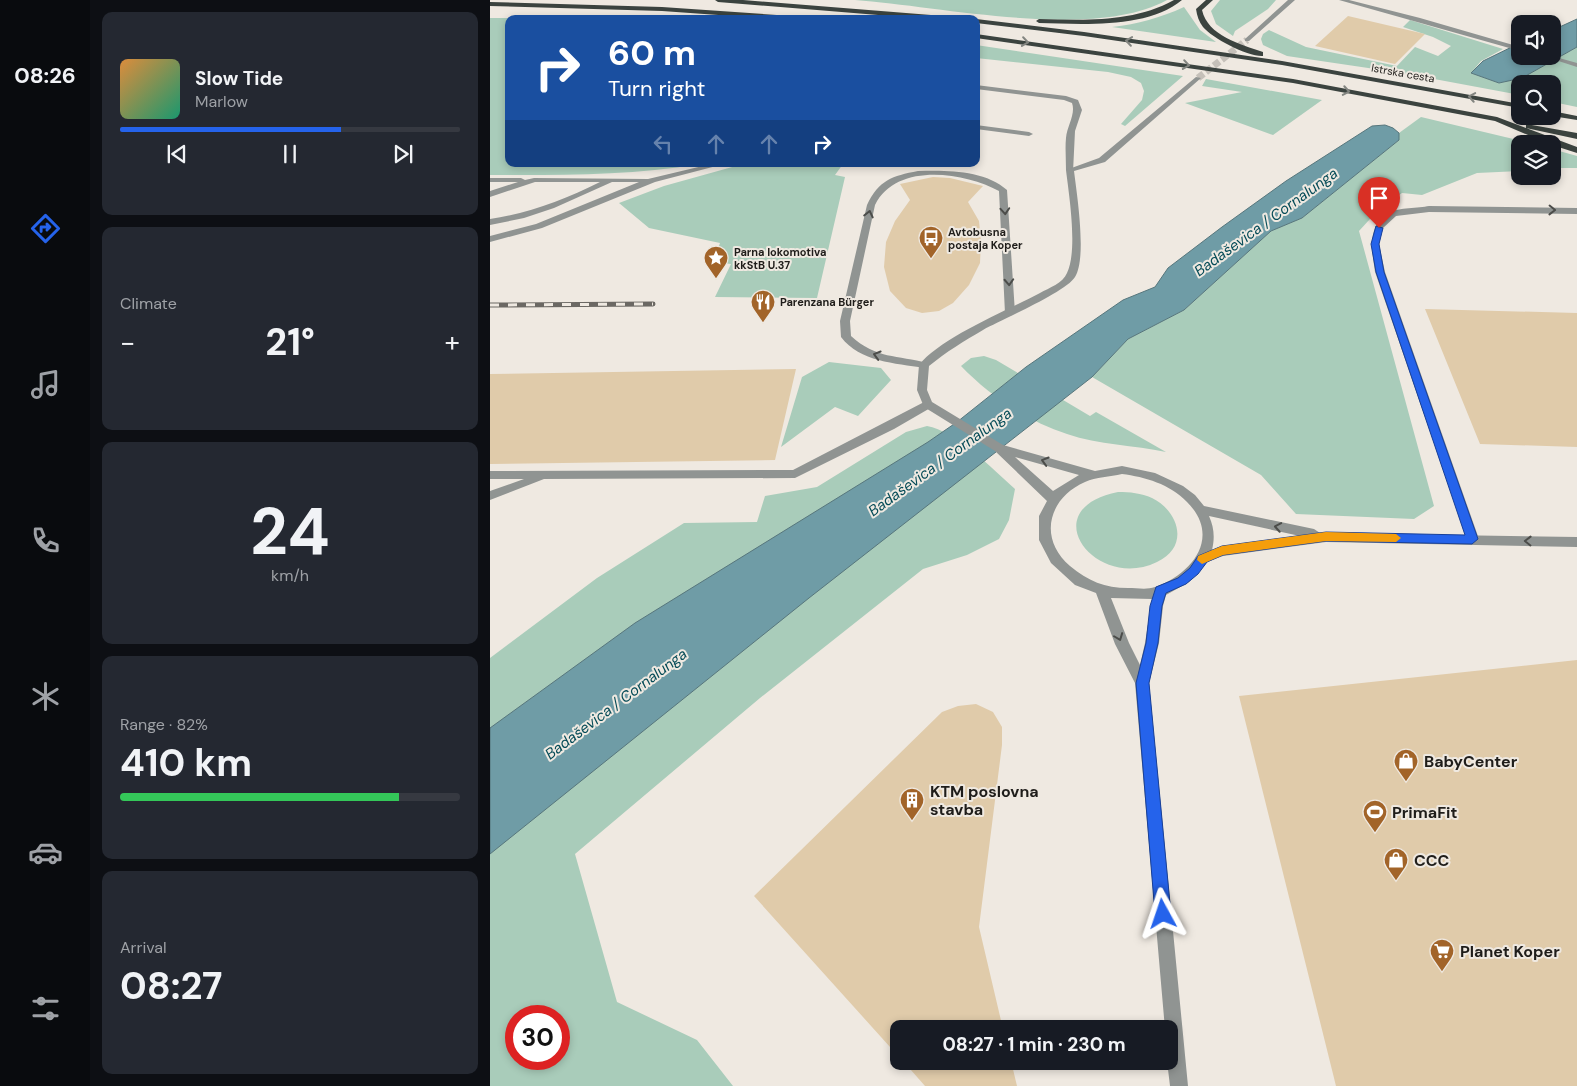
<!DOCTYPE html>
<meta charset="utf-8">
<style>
:root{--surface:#171b24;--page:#242831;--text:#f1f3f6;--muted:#9ea1a6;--line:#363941;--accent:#2563eb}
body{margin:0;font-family:"DM Sans",sans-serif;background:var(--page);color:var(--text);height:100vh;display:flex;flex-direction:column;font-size:19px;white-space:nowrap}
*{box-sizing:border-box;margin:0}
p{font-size:16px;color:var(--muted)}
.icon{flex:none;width:28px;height:28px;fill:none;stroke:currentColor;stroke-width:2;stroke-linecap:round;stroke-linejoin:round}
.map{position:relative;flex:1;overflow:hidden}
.drawer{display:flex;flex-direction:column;gap:12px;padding:12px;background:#0d0f14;width:400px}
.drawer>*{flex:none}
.banner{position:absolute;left:15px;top:15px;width:475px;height:152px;border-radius:10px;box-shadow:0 2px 8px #0003;background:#1a4fa0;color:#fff;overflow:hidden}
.fabs{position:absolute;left:1021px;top:15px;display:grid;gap:10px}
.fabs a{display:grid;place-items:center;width:50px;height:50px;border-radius:10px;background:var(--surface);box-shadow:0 2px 8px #0003;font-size:25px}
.speed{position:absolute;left:15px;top:1005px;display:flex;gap:10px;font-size:25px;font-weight:700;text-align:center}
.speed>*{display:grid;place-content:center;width:65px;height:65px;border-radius:50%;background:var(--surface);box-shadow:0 2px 8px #0003;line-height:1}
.speed .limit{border:8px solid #d22;background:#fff;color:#111}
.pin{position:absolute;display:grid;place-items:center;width:42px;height:42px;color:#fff;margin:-51px -21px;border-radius:50% 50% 50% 0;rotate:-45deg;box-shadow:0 0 5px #0007}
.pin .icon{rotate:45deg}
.me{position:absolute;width:55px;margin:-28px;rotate:355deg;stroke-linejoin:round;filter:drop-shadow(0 0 4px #0008)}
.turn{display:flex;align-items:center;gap:18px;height:105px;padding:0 20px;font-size:22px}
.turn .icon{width:65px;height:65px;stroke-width:2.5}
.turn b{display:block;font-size:35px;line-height:42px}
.lanes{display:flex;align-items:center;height:48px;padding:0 20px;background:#0003;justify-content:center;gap:25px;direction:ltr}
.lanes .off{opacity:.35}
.big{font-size:38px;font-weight:700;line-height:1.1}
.drawer .widget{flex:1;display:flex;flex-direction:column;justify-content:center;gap:8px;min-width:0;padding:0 18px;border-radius:10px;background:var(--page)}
.drawer .dial{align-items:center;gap:0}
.dial b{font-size:65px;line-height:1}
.song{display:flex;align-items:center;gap:15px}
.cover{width:60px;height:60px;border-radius:8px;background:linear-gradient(135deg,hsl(30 70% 55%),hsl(160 70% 35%))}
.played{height:5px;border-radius:2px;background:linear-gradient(90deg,var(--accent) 65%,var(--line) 65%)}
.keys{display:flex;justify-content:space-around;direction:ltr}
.heat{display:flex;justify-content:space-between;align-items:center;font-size:28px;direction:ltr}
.charge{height:8px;border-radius:4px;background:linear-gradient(90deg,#34c759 82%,var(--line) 0)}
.trip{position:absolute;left:400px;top:1020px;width:288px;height:50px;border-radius:10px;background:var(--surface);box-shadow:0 2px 8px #0003;font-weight:700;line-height:50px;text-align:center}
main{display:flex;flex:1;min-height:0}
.tabs{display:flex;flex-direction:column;width:90px;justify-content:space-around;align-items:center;background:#090b0e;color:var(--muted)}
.tabs .icon{width:35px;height:35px}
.tabs .selected{color:var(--accent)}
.tabs b{font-size:22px;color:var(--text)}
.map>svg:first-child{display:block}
.green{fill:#a9ccba;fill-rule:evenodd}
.water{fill:#6f9ca6;stroke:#57767c}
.building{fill:#e0cbaa}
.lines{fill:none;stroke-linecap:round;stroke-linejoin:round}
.minor-tunnel{stroke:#c5c0b9;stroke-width:7;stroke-dasharray:7 3;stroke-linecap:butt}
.service{fill:#909492;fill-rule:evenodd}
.minor{fill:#909492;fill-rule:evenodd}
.trunk{fill:#3b433f;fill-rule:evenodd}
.rail-casing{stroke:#6b6863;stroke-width:5}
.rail{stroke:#efe9e1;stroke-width:3;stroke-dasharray:9;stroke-linecap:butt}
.oneway{stroke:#838580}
.oneway2{stroke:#4c4d4a}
.route{fill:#2563eb;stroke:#184099}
.slow{fill:#f59e0b}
.labels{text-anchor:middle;stroke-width:4;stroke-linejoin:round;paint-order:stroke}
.far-street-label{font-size:11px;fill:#1f1d1a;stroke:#efe9e1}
.far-poi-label{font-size:11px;font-weight:bold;fill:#1f1d1a;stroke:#efe9e1;text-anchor:start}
.water-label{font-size:15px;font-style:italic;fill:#054b57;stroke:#efe9e1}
.near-poi-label{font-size:16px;font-weight:bold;fill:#1f1d1a;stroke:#efe9e1;text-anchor:start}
</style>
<main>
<nav class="tabs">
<b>08:26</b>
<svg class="icon selected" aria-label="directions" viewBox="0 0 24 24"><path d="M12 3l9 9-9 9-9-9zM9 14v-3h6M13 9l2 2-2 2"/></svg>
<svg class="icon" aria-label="music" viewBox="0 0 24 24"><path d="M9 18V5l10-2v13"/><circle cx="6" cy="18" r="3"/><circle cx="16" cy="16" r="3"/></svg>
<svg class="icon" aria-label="phone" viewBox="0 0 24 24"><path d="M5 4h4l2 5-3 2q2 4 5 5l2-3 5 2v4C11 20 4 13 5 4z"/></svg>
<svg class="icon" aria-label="climate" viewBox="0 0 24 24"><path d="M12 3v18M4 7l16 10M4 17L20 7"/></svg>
<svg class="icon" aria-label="car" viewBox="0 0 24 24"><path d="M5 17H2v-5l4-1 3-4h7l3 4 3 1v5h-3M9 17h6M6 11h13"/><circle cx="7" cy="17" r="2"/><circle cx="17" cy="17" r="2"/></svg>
<svg class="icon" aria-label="filters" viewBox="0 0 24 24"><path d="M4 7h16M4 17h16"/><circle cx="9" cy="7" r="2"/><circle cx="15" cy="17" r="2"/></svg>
</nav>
<section class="drawer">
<div class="widget">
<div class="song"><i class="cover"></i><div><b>Slow Tide</b><p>Marlow</p></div></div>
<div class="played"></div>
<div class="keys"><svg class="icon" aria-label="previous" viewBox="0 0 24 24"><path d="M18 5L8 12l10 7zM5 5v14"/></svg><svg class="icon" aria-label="pause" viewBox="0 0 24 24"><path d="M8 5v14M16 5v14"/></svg><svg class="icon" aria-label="next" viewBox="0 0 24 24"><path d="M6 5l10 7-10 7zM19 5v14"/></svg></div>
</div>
<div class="widget"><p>Climate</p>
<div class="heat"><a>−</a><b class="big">21°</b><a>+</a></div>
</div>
<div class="widget dial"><b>24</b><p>km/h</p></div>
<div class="widget"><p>Range · 82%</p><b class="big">410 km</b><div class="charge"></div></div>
<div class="widget"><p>Arrival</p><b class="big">08:27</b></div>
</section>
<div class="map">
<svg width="1087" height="1086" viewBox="0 0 1087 1086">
<rect width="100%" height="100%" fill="#efe9e1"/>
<path class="green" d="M 365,0 L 677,0 C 603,41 450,6 365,0 Z
M 730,0 L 786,0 L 778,9 L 745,31 L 743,36 L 726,24 L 721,11 Z
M 694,7 L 710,30 L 726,42 L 622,27 C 648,24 670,18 694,7 Z
M 0,18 L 174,19 L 19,19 L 19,164 L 209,164 C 141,176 70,175 0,175 Z
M 920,20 L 1013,49 L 991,61 L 981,73 L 1009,83 L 1032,78 L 1087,47 L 1087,107 L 1063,102 L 1062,84 L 1030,84 L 1030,95 L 912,73 L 797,56 L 773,45 L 771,39 L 773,34 L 779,30 L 816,47 L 907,66 L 925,47 L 948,56 L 961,46 L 943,37 L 913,27 Z
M 486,45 L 693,76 L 635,126 L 631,124 L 652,100 L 654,91 L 651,83 L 641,77 L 618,72 L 486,58 Z
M 716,79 L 832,100 L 783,135 L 695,103 L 752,92 L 712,86 Z
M 931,117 L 1044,144 L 1030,144 L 1030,171 L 987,173 L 932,195 L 912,193 L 890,208 L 869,231 L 944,506 L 924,519 L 806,514 L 771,475 L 602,377 L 638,339 L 694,310 L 781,231 L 812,218 L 909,140 L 909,133 Z
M 1062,149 L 1087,156 L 1087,168 L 1063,168 Z
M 253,164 L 353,164 L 345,175 L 355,177 L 327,298 L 225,297 L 241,264 L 223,262 L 230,243 L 159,228 L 129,203 L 174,186 Z
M 494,356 L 506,360 L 600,416 L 606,412 L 676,452 C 644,445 609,445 577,434 C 537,421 500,396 471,366 L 481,358 Z
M 339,362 L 391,368 L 401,380 L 368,416 L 345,407 L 291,447 L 312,377 Z
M 437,426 C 465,431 503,469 525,489 L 519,520 L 509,539 L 477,555 L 433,569 L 270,698 L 85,854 L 127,1002 L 207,1040 L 243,1086 L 0,1086 L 0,658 L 107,578 L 194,523 L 267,522 L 275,496 L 327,487 L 416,432 ZM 26,1016 L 69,1016 L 69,1059 L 26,1059 Z
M 628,492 C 640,492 651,493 662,498 C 689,511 700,547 667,562 C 606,592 542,509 628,492 Z"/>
<path class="water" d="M 1087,19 L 1087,47 L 1032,78 L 1009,83 L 981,73 L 993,61 L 1030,43 L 1030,56 L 1062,56 L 1063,30 Z
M 895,125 L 903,128 L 909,133 L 909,140 L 812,218 L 781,231 L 694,310 L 638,339 L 602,377 L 319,598 L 0,854 L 0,728 L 145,623 L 438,442 L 467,422 L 536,367 L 633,300 L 665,287 L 678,268 L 732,227 L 796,181 L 882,126 Z"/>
<path class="building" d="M 858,16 L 935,34 L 905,64 L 825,46 Z
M 443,177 L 460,178 L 493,186 L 478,202 L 489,221 L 491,241 L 490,263 L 479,285 L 463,303 L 449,311 L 432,313 L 416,308 L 400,291 L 394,267 L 396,242 L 405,221 L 420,200 L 410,184 Z
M 935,309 L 1087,313 L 1087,447 L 990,444 Z
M 306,369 L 285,460 L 0,464 L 0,374 Z
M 1087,660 L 1087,1086 L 846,1086 L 749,696 Z
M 486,704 L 503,712 L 512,727 L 512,745 L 489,927 L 513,1029 L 409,1029 L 409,1057 L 264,896 L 452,712 L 468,706 Z
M 413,1061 L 521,1061 L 527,1086 L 435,1086 Z"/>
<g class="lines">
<path class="minor-tunnel" d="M 708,78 L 757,40"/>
<path class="service" d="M 486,85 L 576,96 L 588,100 L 592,110 L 585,131 L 583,172 L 576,170 C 576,159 575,148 576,138 C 577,126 586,114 582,103 L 574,100 L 486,89 Z
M 486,125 L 539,132 L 543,134 L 539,136 L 486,129 Z
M 221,164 L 234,164 L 165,182 L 52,228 L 0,242 L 0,236 L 46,224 L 149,182 L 122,182 L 64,208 L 34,218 L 0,225 L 0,219 C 39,213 74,200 110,182 L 45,182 L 0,197 L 0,191 L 28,182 L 0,182 L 0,178 L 31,178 L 35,180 L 44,178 L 158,179 Z
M 428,171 C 456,170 495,170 517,190 L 525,313 L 520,316 L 515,313 L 509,191 C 474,172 406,162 385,205 L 360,321 L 361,336 C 386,359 407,355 438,363 L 439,365 L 438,367 L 434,368 C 405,363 370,362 351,337 L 350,321 L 377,205 C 389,180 402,176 428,171 Z
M 939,206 L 1087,208 L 1087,214 L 939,212 L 906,216 L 893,228 L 889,244 L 895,272 L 989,539 L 987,542 L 979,542 L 977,539 L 885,272 C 882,250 876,225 900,212 C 908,208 929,208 939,206 Z
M 438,400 L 443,404 L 442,407 L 404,429 L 305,478 L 54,479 L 0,500 L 0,491 L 34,479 L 0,479 L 0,471 L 303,470 Z"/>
<path class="minor" d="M 798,0 L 805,0 L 759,41 L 755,41 L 755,39 Z
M 849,0 L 859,0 L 930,18 L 1030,47 L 1030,51 Z
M 1053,56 L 1062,56 L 1087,63 L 1087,67 Z
M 706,77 L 711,78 L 615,162 L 584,171 C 587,195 597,258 585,277 C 576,292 511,320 493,330 C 474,341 456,352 439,366 L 437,390 L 442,402 L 513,445 L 605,471 L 632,466 L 665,473 L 693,486 L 705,495 L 714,506 L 824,529 L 830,533 L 1087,537 L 1087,547 L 836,542 L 733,556 L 717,562 L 699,582 L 676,595 L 673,606 L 669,643 L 659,683 L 698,1086 L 680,1086 L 677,1061 L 679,1029 L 675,1029 L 645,683 L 625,644 L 606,593 L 585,585 L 561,563 L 549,540 L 549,516 L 557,501 L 505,451 L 434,407 L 427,390 L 429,365 C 450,338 518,310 550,293 C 559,288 573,283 577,273 C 588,250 579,195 576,170 L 609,158 ZM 525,457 L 589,475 L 563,491 ZM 632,474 C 655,477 680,484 697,502 C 732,537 702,574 665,587 C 657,590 647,588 638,588 C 615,588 598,581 580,566 C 548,539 558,498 595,482 C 606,477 620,477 632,474 ZM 719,516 L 810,536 L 732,546 L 722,550 C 725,538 724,527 719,516 ZM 621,598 L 662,599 L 655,643 L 650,665 L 639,643 Z"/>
<path class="trunk" d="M 225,0 L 253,0 L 466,17 L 469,19 L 437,19 L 228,2 Z
M 684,0 L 692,0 C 658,29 591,24 549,23 L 546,21 L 549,19 C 595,20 642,23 684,0 Z
M 716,0 L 723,0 L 712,10 C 718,36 750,44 773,52 L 773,56 C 758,57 722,38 713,27 C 709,22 707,16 706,9 Z
M 0,2 L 172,7 L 316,17 L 319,19 L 283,19 L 172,11 L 0,6 Z
M 486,19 L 594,32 L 792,61 L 1030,104 L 1030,108 L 792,65 L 594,36 L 486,23 Z
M 486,34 L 803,79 L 1007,117 L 1087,147 L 1087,153 L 1059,144 L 1005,121 L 803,83 L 486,38 Z
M 1062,111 L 1087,116 L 1087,120 L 1062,116 Z
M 1036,124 L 1087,133 L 1087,139 L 1036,128 Z"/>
<defs>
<path id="rail" d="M 0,305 L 163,304"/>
</defs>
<use href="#rail" class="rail-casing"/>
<use href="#rail" class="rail"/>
</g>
<defs><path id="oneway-chevron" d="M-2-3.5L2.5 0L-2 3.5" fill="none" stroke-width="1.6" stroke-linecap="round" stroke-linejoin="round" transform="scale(1.25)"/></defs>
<g class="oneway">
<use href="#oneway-chevron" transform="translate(639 41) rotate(-172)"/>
<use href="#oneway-chevron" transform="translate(535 42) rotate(8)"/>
<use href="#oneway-chevron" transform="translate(696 65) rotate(9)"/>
<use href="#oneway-chevron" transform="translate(856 91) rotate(10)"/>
<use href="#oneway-chevron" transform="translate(982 97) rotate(-170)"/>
</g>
<g class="oneway2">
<use href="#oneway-chevron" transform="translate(1062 210) rotate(1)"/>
<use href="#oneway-chevron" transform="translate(515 211) rotate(86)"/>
<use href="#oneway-chevron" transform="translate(379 214) rotate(-77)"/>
<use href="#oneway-chevron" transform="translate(519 282) rotate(87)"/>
<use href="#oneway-chevron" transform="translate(387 355) rotate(-164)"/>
<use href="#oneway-chevron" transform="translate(555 461) rotate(-164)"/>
<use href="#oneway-chevron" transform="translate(788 527) rotate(-170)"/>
<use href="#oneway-chevron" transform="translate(1038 541) rotate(-179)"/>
<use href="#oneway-chevron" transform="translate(629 637) rotate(69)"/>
</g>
<path class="route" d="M 886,226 L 893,228 L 889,244 L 894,272 L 988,539 L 982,544 L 836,541 L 733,555 L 717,562 L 708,574 L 696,584 L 676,593 L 672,606 L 668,643 L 659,683 L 681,914 L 678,919 L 673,921 L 668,919 L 665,914 L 646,683 L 656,643 L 660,606 L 666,587 L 688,578 L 700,568 L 708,556 L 732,546 L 836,532 L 975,535 L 886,272 L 881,244 Z"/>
<path class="slow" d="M 836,532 L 906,534 L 911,538 L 906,542 L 836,541 L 733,555 L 712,564 L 707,560 L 708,556 L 732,546 Z"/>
<defs>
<symbol id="bus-pin" viewBox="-11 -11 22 30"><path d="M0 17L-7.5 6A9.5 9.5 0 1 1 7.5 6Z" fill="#a26429" stroke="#efe9e1"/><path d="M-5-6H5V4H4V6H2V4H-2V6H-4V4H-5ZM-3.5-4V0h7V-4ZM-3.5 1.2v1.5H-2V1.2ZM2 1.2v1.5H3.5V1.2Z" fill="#fff"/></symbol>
<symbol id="sight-pin" viewBox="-11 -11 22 30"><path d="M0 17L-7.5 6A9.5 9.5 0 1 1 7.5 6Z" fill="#a26429" stroke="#efe9e1"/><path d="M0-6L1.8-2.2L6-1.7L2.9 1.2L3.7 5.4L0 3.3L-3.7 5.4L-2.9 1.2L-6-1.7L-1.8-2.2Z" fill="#fff"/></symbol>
<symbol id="restaurant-pin" viewBox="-11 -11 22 30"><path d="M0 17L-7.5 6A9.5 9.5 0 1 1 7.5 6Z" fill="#a26429" stroke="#efe9e1"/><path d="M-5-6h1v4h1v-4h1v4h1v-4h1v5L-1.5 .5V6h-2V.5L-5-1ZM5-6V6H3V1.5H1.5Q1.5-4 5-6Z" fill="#fff"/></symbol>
<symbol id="shop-pin" viewBox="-11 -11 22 30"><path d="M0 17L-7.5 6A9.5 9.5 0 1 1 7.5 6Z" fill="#a26429" stroke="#efe9e1"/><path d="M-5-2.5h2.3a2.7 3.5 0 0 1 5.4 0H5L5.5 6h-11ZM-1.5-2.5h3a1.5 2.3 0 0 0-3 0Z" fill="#fff"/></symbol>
<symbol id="building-pin" viewBox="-11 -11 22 30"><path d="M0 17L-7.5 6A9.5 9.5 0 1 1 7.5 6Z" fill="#a26429" stroke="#efe9e1"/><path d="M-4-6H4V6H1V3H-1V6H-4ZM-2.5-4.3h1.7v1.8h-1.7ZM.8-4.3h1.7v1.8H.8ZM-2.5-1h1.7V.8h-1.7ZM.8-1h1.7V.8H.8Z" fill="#fff"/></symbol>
<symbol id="stadium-pin" viewBox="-11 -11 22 30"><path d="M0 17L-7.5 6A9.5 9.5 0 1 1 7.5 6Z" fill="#a26429" stroke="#efe9e1"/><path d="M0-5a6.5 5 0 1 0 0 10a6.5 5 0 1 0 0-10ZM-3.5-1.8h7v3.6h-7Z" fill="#fff"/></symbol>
<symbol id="supermarket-pin" viewBox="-11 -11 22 30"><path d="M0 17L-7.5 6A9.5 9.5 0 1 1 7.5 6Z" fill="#a26429" stroke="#efe9e1"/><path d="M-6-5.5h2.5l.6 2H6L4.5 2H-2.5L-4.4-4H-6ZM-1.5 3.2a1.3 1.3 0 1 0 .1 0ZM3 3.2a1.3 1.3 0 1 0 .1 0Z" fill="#fff"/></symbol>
</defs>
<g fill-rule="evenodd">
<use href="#bus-pin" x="427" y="224" width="28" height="38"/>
<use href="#sight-pin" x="212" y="244" width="28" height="38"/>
<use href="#restaurant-pin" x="259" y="288" width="28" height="38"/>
<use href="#shop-pin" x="902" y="747" width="28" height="38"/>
<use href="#building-pin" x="408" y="786" width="28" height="38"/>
<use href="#stadium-pin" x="871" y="798" width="28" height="38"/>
<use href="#shop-pin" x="892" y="846" width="28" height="38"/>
<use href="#supermarket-pin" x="938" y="937" width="28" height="38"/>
</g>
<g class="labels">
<g class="far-street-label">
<text transform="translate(913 73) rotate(10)" y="4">Istrska cesta</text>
</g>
<g class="far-poi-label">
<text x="458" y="236">Avtobusna<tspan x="458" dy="13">postaja Koper</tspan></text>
<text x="244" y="256">Parna lokomotiva<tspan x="244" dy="13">kkStB U.37</tspan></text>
<text x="290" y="306">Parenzana Bürger</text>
</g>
<g class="water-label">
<text transform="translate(776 222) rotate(-36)" y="5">Badaševica / Cornalunga</text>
<text transform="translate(450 462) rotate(-36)" y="5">Badaševica / Cornalunga</text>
<text transform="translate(126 704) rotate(-37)" y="5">Badaševica / Cornalunga</text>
</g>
<g class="near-poi-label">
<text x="934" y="767">BabyCenter</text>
<text x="440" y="797">KTM poslovna<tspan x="440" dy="18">stavba</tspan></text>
<text x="902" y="818">PrimaFit</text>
<text x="924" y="866">CCC</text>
<text x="970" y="957">Planet Koper</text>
</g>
</g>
</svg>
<div class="fabs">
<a><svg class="icon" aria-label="sound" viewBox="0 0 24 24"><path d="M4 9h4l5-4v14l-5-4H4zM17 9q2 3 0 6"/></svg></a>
<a><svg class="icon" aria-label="search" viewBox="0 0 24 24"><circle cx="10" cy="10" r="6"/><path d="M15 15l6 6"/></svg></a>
<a><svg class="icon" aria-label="layers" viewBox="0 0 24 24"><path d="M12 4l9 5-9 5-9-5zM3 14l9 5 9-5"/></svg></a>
</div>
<div class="speed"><div class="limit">30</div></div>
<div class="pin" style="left:889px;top:228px;background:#d93025"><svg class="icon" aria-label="arrive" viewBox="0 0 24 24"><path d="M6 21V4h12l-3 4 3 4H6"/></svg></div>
<svg class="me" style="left:673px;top:914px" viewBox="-20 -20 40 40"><path d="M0-17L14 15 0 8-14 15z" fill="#2563eb" stroke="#fff" stroke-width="4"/></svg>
<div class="trip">08:27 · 1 min · 230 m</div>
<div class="banner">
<div class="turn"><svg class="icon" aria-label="right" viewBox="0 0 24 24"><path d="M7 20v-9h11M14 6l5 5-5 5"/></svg><div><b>60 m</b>Turn right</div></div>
<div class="lanes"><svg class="icon off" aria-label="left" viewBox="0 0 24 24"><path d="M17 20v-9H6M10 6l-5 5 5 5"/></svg><svg class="icon off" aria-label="ahead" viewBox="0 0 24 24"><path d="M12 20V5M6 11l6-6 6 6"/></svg><svg class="icon off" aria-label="ahead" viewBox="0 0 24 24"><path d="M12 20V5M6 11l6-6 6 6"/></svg><svg class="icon" aria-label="right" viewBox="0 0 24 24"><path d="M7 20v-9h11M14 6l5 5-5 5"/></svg></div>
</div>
</div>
</main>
